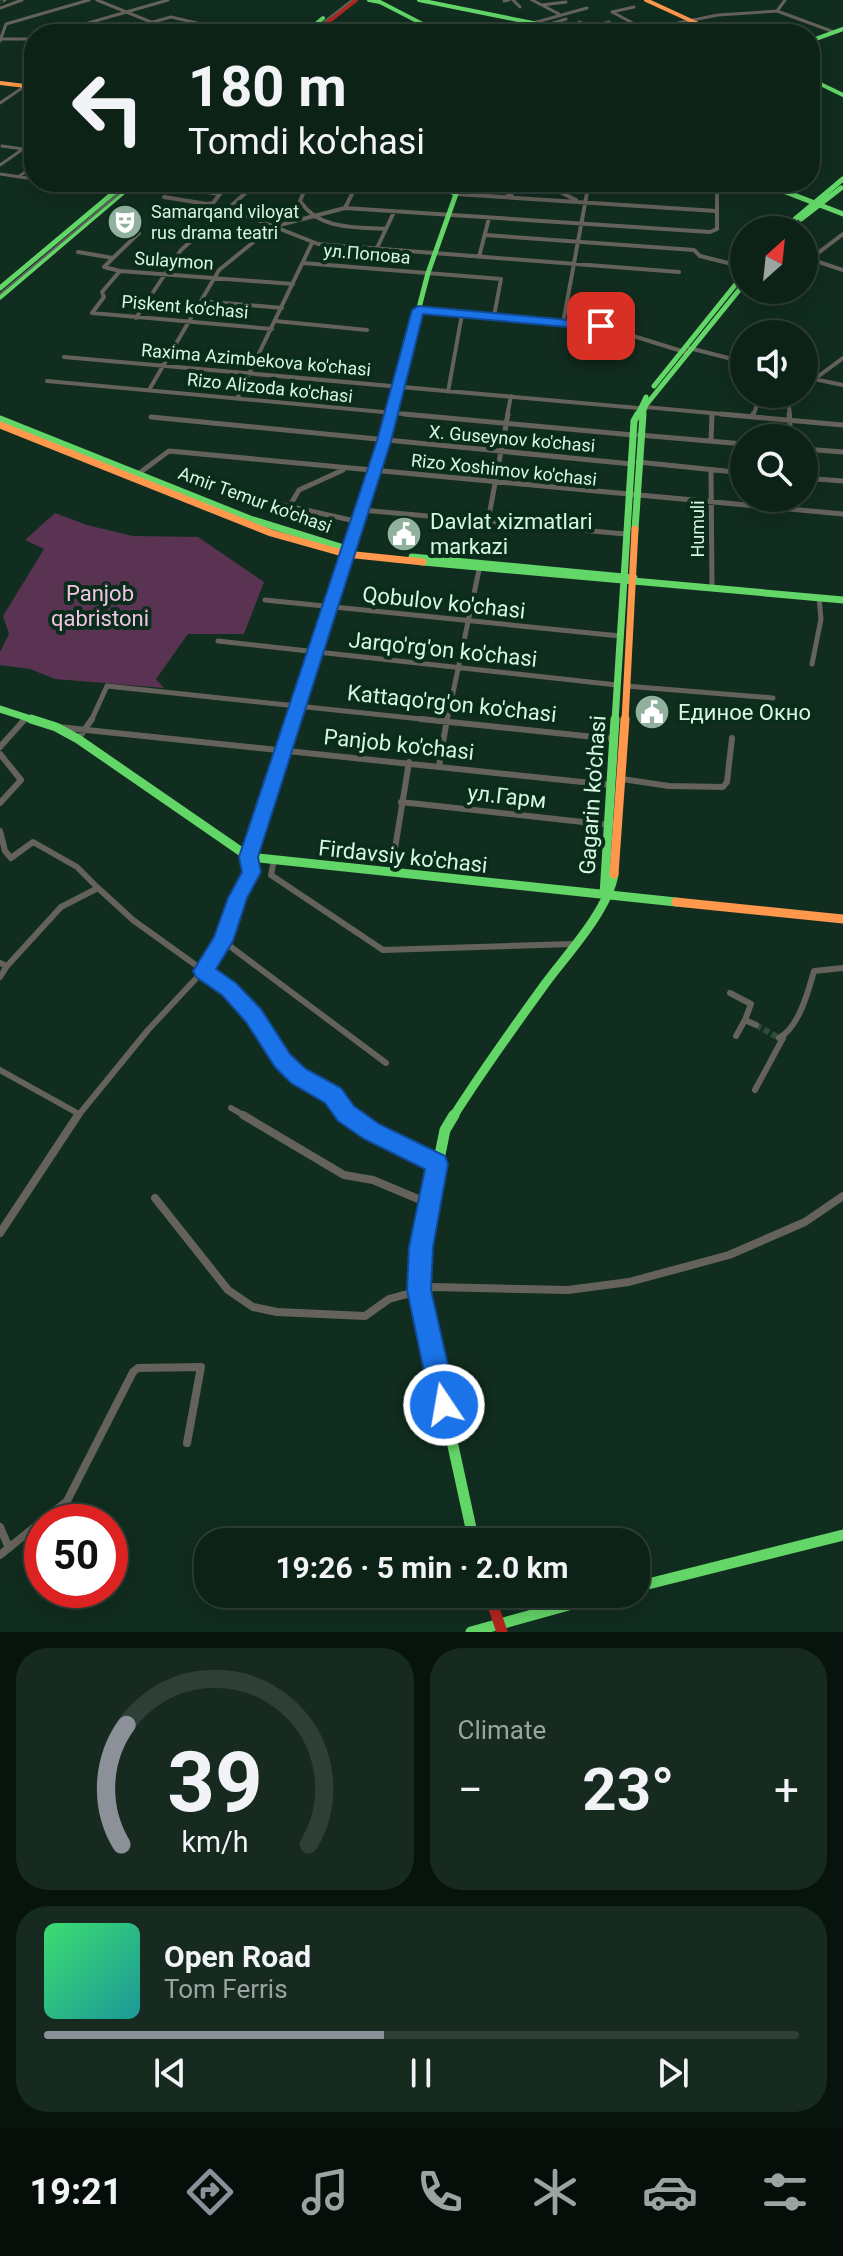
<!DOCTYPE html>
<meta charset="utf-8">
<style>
:root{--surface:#0d2217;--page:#162a20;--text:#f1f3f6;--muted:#9aa4a1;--line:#2d3f36;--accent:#8c9099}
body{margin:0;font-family:Roboto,sans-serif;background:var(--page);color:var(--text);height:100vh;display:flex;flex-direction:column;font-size:30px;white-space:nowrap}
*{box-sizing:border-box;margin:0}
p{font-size:26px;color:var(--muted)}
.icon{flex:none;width:44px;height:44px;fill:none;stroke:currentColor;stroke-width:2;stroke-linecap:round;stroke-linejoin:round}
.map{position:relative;height:1632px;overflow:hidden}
.panel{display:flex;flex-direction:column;gap:16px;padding:16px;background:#07130d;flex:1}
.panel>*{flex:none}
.guide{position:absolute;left:24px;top:24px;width:796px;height:168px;border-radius:32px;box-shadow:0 4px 20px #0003,0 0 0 2px var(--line);background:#0d2217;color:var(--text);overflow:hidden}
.needle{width:52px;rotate:27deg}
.buttons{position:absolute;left:730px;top:216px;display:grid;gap:16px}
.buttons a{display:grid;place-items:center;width:88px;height:88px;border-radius:50%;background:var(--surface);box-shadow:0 4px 20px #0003,0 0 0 2px var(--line);font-size:40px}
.speed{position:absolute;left:24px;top:1504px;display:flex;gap:16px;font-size:40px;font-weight:700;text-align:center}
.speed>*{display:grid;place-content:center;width:104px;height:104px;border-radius:50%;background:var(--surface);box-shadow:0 4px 20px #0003,0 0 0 2px var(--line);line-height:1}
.speed .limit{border:12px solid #d22;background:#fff;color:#111}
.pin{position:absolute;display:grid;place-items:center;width:68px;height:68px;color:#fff;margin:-34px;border-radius:16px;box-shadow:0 4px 12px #0006}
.me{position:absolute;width:88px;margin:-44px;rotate:348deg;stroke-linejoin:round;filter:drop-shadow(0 0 6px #0008)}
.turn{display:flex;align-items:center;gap:28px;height:168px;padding:0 32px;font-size:36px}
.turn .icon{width:104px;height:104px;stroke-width:2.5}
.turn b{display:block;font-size:56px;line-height:68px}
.big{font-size:60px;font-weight:700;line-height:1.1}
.panel .card{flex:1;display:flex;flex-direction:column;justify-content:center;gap:12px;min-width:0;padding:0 28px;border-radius:32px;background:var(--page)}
.panel .dial{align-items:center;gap:0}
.dial svg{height:208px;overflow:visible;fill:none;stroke:var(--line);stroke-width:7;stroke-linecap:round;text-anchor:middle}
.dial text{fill:var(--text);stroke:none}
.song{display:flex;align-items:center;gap:24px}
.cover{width:96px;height:96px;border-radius:12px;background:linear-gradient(135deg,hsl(140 70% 55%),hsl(180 70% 35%))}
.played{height:8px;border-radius:4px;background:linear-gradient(90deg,var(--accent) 45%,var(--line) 45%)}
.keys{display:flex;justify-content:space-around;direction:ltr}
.heat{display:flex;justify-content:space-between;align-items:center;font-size:44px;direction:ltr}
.panel .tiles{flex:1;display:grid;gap:16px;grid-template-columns:1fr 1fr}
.card:last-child{grid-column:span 2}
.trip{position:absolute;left:194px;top:1528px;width:456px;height:80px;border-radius:32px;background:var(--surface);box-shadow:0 4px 20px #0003,0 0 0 2px var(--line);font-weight:700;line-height:80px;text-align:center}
.tab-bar{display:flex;height:128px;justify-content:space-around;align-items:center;background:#050e09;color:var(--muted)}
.tab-bar .icon{width:56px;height:56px}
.tab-bar .on{color:var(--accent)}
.tab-bar b{font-size:36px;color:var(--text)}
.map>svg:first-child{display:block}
.green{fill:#5a3352}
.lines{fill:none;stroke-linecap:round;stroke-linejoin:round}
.street-tunnel{stroke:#2f4b3c;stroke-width:6;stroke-dasharray:6 3;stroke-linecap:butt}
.street-far4{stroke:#65625b;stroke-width:3}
.street-far3{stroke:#65625b;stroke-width:4}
.street-far2{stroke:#65625b;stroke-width:5}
.street-far1{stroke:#65625b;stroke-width:6}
.street{stroke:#65625b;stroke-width:8}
.fast-far4{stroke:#63d668;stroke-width:4}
.fast-far3{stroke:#63d668;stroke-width:5}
.fast-far2{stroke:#63d668;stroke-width:7}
.fast-far1{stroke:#63d668;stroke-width:9}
.fast{stroke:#63d668;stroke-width:11}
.slow-far2{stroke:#ff974d;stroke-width:4}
.slow-far1{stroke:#ff974d;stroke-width:7}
.slow{stroke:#ff974d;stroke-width:9}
.jam-far1{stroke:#b3261e;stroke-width:4}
.jam{stroke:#b3261e;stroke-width:11}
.tram{stroke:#5c645a;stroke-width:2}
.rail-casing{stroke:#5c645a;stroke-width:3}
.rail{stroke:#0a2c1a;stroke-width:2;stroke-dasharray:3;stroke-linecap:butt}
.route{fill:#1a73e8;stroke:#114b97;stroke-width:2}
.labels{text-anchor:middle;stroke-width:8;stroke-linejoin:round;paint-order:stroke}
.far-poi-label{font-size:18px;fill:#d8f7e2;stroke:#0a2c1a;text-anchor:start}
.far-street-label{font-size:18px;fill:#d8f7e2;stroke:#0a2c1a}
.poi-label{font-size:22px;fill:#d8f7e2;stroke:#0a2c1a;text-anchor:start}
.park-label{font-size:22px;fill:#f2c3e5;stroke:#0a2c1a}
.street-label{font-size:22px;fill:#d8f7e2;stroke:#0a2c1a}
</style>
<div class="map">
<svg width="843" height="1632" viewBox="0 0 843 1632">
<rect width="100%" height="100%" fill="#112d1f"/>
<path class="green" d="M 55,513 L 87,525 L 133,536 L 198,537 L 264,582 L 244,634 L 188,634 L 156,679 L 164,688 L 55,679 L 30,669 L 0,665 L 0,652 L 9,634 L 3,616 L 44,549 L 25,540 Z"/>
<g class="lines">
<path class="street-tunnel" d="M 756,1025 L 779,1038"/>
<path class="street-far4" d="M 97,0 L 151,22
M 513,0 L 520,7
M 532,0 L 559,14
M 504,1 L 509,0
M 542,5 L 566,2
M 0,8 L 22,0
M 777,11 L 834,32
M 612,12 L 644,29
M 612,12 L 634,7
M 579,22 L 608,34
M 533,23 L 587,8
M 544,26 L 566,19
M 143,27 L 168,34
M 50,34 L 168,0
M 110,34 L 171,17 L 197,23
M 508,34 L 541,25
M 563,34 L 609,22
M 623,34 L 718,15 L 777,11 L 785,0
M 687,34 L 701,28
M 1,39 L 34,39
M 0,41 L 6,24 L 89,0
M 0,103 L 25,86
M 2,146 L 23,149
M 0,165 L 23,149 L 34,151
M 0,174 L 34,179
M 18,177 L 34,166"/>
<path class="street-far3" d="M 50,182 L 118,189
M 308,182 L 300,201 C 319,230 355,227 386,229
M 309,182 L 356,185
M 489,182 L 512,196
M 540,182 L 576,200
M 594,182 L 725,192 L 760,182
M 697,182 L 714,190
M 174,187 L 220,194 L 230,182
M 456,194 L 716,211
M 164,197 L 207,204 L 213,203 L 220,194
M 345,208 L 358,182
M 230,209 L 318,244 L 679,272
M 485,235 L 694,250 L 700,256 L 744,267
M 377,248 L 394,212
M 78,252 L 113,258 L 104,267 L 120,271 L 293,284
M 479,257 L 489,218
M 804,257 L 843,270
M 113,258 L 139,233
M 810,259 L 843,234
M 303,263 L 501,279 L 494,316
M 120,271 L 102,292 L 104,297 L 92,313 L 272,329
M 201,301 L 282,308
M 418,310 L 601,326 L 688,353
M 136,318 L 181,250 L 258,182
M 275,321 L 367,330
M 563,323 L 589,182
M 689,348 L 744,362
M 64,357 L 638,408
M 804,377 L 843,385
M 735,378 L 744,380
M 816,378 L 843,358
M 47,381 L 426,416
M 149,390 L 219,270 L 272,227 L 345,208 L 710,232 L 717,229 L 717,192
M 448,392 L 462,314
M 237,399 L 312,243
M 645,407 L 743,416
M 507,416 L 511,396
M 753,416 L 761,394
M 790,416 L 789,406 L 794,394"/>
<path class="street-far2" d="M 404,414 L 633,435
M 721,414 L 843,425
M 753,414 L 753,417
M 789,414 L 791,438
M 151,417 L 632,464
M 639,435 L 744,444
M 711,441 L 712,414
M 804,449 L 843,452
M 638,462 L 744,473
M 711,470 L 712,587
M 138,474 L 169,451 L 843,514
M 804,478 L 843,481
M 257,499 L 355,521
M 289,507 L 299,490 L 343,470
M 362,510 L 625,534
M 488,521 L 508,414
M 265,600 L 620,636
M 218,641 L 617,685
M 812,664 L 821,619 L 819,597
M 626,686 L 773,698
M 24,721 L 27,717
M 91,721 L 107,686 L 440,721
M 447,721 L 479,570"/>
<path class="street-far1" d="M 421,719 L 614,739
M 58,727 L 611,785
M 78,739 L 92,719
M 0,747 L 25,719
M 0,754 L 21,780 L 0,803
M 439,766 L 447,719
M 622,779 L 669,786 L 723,787 L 727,782 L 732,738
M 401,802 L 610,825
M 0,831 L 5,851 L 11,858 L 33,842 L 77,867 L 98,888
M 274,860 L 271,875 L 383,950 L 574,944
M 391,873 L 409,762
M 223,941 L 386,1063
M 0,963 L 7,966 L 61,907 L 98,888 L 133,920 L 229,989 L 253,1016 L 283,1060 L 299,1076 L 333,1095 L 352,1117
M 0,977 L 7,966
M 730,993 L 751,1004 L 745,1020
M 736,1036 L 745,1020 L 756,1025
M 779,1038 C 799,1027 808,992 814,971 L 843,968
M 0,1070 L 79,1114
M 755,1090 L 783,1038
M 231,1108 L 247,1117
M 77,1117 L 148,1030 L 203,971 L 223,941 L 251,872 L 249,857"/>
<path class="street" d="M 243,1115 L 344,1175 L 373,1180 L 430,1204
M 349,1115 L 371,1132 L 437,1164
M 155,1198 L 228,1290 L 253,1307 L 277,1312 L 365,1316 L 389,1299 L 433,1287 L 568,1290 L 629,1282 L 729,1255 L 805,1222 L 843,1196
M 0,1233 L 78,1115
M 0,1527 L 9,1548
M 0,1555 L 67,1501 L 133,1372 L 138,1368 L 201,1367 L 187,1443"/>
<path class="fast-far4" d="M 369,0 L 380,2 L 442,34
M 419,0 L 533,23 L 568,34
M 304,34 L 323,18
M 810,41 L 843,29
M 810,79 L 843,95
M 840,181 L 843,179"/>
<path class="fast-far3" d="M 760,182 L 843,214
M 801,219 L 841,188
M 782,230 L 843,179
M 0,288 L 123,185
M 0,297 L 135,182
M 654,386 L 744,274
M 391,416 L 428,273 L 456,194 L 433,182
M 637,416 L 646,397
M 642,416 L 646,405 L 744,284"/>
<path class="fast-far2" d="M 0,419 L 250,519 L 347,549
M 635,529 L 643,414
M 412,557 L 634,578
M 423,562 L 843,600
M 0,709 L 37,721
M 293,721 L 391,414
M 615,721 L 634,421 L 638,414"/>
<path class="fast-far1" d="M 31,719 L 56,727 L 78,739 L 249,857 L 676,902
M 249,857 L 294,719
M 604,895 L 615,719
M 453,1117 C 482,1071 513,1028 545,984 C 567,954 608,911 614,874"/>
<path class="fast" d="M 454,1115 L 445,1130 L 421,1247 L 419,1290 L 474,1542
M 636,1587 L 843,1535
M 471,1632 L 608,1594"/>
<path class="slow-far2" d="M 646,0 L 720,34
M 0,83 L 34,87"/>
<path class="slow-far1" d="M 0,425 L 271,533 L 346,554 L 423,562
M 625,721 L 635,529"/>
<path class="slow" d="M 614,874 L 625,719
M 676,902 L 843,919"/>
<path class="jam-far1" d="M 313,34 L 356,0"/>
<path class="jam" d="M 489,1594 L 502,1632"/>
<path class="tram" d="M 308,34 L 352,0
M 0,294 L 133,182"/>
<defs>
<path id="rail" d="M 0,2 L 5,0"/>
</defs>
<use href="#rail" class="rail-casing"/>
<use href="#rail" class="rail"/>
</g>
<path class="route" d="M 418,306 L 601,323 L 607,326 L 601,330 L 423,314 L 391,441 L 258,857 L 261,872 L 247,898 L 233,941 L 216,969 L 236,983 L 261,1009 L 290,1054 L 306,1069 L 341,1088 L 354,1106 L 379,1124 L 445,1156 L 448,1164 L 433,1247 L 431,1290 L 457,1405 L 453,1415 L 444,1418 L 435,1415 L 431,1405 L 407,1290 L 409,1247 L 425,1169 L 364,1139 L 338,1121 L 325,1103 L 291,1083 L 275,1067 L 246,1022 L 222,995 L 196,977 L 193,971 L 214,937 L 228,898 L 242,872 L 239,857 L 377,441 L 412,310 Z"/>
<defs>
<symbol id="theatre-disc" viewBox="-11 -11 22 22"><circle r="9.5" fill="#92b09e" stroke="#0a2c1a"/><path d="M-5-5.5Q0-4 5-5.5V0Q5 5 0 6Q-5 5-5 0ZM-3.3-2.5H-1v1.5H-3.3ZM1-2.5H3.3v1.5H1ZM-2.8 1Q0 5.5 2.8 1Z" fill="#fff"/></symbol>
<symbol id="civic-disc" viewBox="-11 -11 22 22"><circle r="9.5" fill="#92b09e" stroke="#0a2c1a"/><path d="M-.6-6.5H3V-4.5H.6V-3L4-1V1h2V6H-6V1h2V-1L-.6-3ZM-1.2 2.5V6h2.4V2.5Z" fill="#fff"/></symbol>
</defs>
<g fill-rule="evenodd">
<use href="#theatre-disc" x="105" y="202" width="40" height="40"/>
<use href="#civic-disc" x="384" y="514" width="40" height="40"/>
<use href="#civic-disc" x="632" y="692" width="40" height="40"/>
</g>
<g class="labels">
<g class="far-poi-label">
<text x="151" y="218">Samarqand viloyat<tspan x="151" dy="21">rus drama teatri</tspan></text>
</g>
<g class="far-street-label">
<text transform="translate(367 254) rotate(5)" y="6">ул.Попова</text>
<text transform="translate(174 261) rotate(4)" y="6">Sulaymon</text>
<text transform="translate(185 307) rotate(5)" y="6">Piskent ko'chasi</text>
<text transform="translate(256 360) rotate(5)" y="6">Raxima Azimbekova ko'chasi</text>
<text transform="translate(270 388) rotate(6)" y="6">Rizo Alizoda ko'chasi</text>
<text transform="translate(512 439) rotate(5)" y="6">X. Guseynov ko'chasi</text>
<text transform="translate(504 470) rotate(6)" y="6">Rizo Xoshimov ko'chasi</text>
<text transform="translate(255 500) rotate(20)" y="6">Amir Temur ko'chasi</text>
<text transform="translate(698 529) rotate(-90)" y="6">Humuli</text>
</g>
<g class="poi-label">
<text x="430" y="529">Davlat xizmatlari<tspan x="430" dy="25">markazi</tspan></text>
<text x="678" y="720">Единое Окно</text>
</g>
<g class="park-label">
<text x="100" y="601">Panjob<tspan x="100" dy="25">qabristoni</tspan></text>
</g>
<g class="street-label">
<text transform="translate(444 602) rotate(6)" y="8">Qobulov ko'chasi</text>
<text transform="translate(443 649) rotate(6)" y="8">Jarqo'rg'on ko'chasi</text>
<text transform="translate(452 703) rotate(6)" y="8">Kattaqo'rg'on ko'chasi</text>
<text transform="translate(399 744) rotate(6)" y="8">Panjob ko'chasi</text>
<text transform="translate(592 795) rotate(-86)" y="8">Gagarin ko'chasi</text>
<text transform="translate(507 796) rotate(6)" y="8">ул.Гарм</text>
<text transform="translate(403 856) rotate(6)" y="8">Firdavsiy ko'chasi</text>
</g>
</g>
</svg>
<div class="buttons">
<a><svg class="needle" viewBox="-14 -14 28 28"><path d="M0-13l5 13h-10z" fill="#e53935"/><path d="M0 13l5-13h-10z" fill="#9aa4a1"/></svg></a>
<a><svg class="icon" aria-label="sound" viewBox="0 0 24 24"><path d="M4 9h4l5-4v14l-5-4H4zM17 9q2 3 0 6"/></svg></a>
<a><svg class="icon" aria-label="search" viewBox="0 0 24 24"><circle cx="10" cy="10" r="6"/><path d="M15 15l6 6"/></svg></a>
</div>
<div class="speed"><div class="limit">50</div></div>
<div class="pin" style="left:601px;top:326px;background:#d93025"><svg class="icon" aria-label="arrive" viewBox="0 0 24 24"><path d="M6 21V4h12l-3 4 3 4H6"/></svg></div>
<svg class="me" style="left:444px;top:1405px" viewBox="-20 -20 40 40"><circle r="17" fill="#1a73e8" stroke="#fff" stroke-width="3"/><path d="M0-11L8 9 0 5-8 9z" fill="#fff"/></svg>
<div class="trip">19:26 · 5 min · 2.0 km</div>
<div class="guide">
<div class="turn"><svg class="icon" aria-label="left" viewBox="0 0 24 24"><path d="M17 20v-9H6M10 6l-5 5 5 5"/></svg><div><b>180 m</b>Tomdi ko'chasi</div></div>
</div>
</div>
<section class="panel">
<div class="tiles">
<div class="card dial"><svg viewBox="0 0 100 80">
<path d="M14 69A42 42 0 1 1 86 69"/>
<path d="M14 69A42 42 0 0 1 16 23" stroke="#8c9099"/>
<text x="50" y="56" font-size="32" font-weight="700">39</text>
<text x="50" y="72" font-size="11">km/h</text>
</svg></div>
<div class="card"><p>Climate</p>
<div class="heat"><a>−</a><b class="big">23°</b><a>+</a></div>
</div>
<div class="card">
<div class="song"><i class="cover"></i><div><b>Open Road</b><p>Tom Ferris</p></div></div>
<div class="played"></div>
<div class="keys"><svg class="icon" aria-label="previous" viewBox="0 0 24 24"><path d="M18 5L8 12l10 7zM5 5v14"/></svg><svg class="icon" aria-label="pause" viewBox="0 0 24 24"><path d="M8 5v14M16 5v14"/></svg><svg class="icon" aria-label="next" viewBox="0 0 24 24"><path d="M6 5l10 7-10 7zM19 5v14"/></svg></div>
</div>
</div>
</section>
<nav class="tab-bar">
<b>19:21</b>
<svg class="icon on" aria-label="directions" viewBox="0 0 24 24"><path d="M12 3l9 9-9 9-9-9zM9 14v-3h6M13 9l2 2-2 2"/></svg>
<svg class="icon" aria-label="music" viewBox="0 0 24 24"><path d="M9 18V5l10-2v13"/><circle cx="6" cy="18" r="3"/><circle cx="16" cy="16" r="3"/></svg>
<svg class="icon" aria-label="phone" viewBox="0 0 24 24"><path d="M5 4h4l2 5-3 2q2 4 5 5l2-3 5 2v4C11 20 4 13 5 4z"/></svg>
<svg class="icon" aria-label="climate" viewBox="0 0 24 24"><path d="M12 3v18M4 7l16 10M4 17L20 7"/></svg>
<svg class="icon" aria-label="car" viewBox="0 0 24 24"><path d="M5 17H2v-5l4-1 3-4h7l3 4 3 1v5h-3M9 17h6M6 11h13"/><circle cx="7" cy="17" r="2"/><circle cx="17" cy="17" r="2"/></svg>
<svg class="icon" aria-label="filters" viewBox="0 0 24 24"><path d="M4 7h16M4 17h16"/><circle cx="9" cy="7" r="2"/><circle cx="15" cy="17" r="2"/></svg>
</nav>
